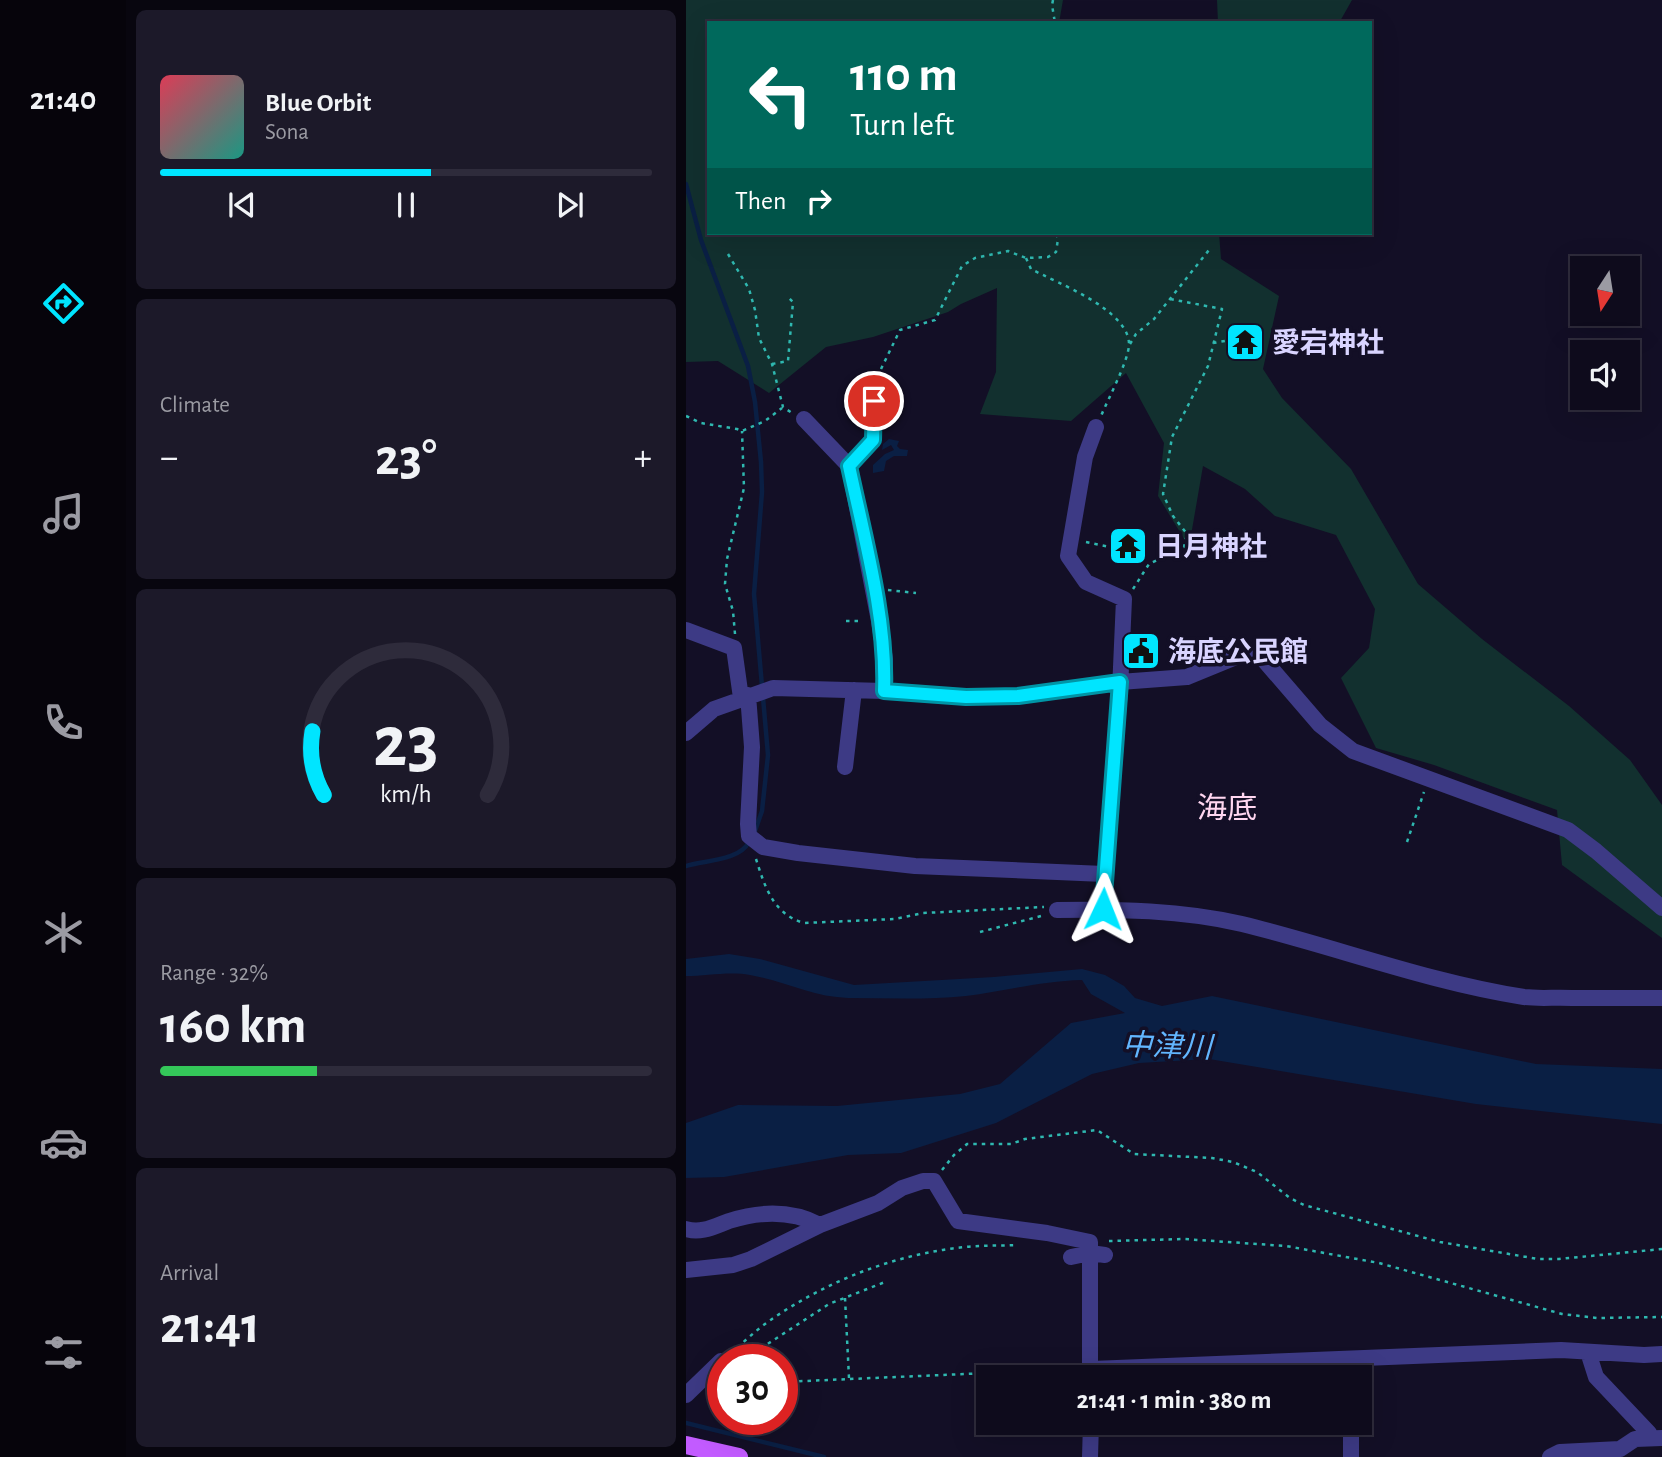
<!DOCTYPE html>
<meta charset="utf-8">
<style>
:root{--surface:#0e0b1c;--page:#1c1929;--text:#f1f3f6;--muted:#9b9ba3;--line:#2e2b3b;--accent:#00e5ff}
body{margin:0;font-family:"Alegreya Sans","Noto Sans JP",sans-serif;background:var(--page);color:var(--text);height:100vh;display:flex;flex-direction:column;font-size:26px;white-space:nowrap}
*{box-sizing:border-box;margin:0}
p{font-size:23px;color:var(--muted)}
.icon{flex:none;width:38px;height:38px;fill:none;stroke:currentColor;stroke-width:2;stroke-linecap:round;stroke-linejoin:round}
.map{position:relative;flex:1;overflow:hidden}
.side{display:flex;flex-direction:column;gap:10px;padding:10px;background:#08060f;width:560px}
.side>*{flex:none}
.top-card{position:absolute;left:21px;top:21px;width:665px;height:214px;border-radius:0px;box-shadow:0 7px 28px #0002,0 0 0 2px var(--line);background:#00695c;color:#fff;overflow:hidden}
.needle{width:46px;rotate:192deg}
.controls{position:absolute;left:884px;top:256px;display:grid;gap:14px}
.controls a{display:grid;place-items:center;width:70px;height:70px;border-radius:0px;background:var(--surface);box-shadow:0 7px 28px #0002,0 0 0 2px var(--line);font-size:35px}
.speed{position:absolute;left:21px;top:1344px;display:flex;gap:14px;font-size:35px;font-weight:700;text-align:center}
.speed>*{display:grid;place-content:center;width:91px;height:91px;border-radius:50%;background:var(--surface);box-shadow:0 7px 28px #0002,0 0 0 2px var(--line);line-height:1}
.speed .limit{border:10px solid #d22;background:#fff;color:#111}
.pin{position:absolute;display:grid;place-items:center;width:60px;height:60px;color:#fff;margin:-30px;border:4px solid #fff;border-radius:50%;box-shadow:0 2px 7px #0007}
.me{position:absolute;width:77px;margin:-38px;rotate:2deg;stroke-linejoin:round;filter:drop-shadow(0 0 5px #0008)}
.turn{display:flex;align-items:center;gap:24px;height:147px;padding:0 28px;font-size:32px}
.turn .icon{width:91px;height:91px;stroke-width:2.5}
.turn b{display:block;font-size:49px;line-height:60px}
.then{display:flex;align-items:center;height:66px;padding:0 28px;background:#0003;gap:14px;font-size:26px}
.big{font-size:52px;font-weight:600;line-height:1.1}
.side .tile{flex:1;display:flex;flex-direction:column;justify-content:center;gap:10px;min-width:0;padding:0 24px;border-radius:10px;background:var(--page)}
.side .dial{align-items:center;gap:0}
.dial svg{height:182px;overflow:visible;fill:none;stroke:var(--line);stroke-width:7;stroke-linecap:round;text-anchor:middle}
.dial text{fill:var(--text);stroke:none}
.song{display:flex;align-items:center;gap:21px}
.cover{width:84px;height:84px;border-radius:10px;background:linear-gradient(135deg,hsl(350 70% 55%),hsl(170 70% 35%))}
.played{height:7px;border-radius:4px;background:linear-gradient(90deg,var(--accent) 55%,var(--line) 55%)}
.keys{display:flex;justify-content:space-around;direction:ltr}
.heat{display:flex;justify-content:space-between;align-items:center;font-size:38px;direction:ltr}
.charge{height:10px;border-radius:5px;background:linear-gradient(90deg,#34c759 32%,var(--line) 0)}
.trip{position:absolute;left:290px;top:1365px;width:396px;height:70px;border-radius:0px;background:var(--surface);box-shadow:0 7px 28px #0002,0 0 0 2px var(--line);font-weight:600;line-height:70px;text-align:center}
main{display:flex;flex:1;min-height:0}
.menu{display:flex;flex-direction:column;width:126px;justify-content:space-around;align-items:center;background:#06040b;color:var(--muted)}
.menu .icon{width:49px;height:49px}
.menu .on{color:var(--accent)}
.menu b{font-size:32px;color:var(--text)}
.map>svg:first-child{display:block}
.green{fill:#12302f}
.water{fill:#0a1f44}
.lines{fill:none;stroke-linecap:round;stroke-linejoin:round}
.stream{stroke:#0a1f44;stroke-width:4.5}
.path{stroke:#2fb8b0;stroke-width:2.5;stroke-dasharray:3.5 5;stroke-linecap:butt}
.minor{stroke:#3d3a85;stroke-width:16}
.major{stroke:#c25bff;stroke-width:18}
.route-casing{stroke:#0095a6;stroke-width:18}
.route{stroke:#00e5ff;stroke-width:12}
.labels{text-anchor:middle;stroke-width:7;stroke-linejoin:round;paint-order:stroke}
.poi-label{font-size:28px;font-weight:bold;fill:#d9d4ff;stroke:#130f26;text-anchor:start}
.neighbourhood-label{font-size:30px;fill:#ffd6f0;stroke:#130f26}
.water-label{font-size:30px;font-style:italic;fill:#62b6ff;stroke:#130f26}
</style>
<main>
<nav class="menu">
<b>21:40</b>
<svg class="icon on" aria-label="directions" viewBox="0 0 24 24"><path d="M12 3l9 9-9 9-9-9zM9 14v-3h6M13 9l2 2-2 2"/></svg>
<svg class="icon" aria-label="music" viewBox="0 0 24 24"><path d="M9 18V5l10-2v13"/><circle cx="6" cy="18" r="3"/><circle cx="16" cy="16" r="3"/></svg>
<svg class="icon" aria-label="phone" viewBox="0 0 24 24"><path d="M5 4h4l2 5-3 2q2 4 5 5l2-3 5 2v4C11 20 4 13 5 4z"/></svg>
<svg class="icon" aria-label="climate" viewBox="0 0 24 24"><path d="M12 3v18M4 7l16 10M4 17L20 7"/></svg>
<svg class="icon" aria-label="car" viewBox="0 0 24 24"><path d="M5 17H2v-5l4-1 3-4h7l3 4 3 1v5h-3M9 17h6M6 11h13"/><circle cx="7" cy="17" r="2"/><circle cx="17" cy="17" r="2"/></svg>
<svg class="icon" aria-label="filters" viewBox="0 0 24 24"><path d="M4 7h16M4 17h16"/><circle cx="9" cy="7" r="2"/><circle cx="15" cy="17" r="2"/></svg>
</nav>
<section class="side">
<div class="tile">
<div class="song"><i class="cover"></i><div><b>Blue Orbit</b><p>Sona</p></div></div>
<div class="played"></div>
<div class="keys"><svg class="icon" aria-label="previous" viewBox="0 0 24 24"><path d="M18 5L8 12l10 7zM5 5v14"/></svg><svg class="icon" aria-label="pause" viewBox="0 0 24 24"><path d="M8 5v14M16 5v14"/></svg><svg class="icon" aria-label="next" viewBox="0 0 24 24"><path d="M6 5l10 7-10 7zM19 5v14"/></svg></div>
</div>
<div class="tile"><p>Climate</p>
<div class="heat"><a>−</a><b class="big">23°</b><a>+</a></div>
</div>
<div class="tile dial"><svg viewBox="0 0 100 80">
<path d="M14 69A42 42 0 1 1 86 69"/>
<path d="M14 69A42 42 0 0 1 9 41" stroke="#00e5ff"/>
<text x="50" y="56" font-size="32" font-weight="700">23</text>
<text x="50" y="72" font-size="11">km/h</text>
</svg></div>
<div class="tile"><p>Range · 32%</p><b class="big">160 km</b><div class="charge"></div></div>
<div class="tile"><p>Arrival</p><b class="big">21:41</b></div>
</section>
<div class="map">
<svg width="976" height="1457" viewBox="0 0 976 1457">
<rect width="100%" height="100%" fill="#130f26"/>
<path class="green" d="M 0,0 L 377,0 L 373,23 L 23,23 L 23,233 L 533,233 L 535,259 L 593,296 L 577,369 L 596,398 L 665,469 L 732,584 L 796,639 L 883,706 L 944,760 L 976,805 L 976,938 L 876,865 L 871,810 L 748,765 L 690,748 L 655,678 L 683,648 L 689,609 L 650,535 L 589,516 L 559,489 L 517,466 L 503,547 L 472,496 L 478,443 L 440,373 L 385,421 L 294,414 L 310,372 L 311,288 L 275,304 L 262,312 L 187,337 L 140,347 L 83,393 L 32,361 L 0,362 Z
M 531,0 L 666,0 L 653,23 L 532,23 Z"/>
<path class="water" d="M 203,439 L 213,441 L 211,446 L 214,449 L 222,450 L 221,456 L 208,456 L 200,461 L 198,471 L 187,473 L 187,465 L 199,454 L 208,450 L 205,445 L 196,450 L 197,444 Z
M 43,954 L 74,959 L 168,985 L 308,977 L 396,969 L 419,975 L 438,986 L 449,998 L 476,1006 L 526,996 L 850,1064 L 976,1069 L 976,1124 L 790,1104 L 523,1059 L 453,1063 L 406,1074 L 310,1123 L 215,1153 L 162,1155 L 38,1177 L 0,1178 L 0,1123 L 52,1105 L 151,1106 L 274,1094 L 314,1084 L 385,1023 L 439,1013 L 405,994 L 396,980 C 356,981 319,991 280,996 C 241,1000 201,998 162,998 C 127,997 98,981 64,975 C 44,971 20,976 0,976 L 0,959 Z"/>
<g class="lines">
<path class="stream" d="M 0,184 L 15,240 L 62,366 L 69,402 L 75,462 L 76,492 L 68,594 L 82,755 L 76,811 L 69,831
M 0,866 C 19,860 53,861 63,842
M 0,1423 L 138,1457"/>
<path class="path" d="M 367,0 L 366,5 L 369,23
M 42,254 L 63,289 L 69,310 L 73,338 L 86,364 L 97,407 L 106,413
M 340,258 L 345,269 C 371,283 444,310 443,345 C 442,362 422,399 415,416
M 527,343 L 545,340
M 444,344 L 450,334 L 468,319 L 523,250
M 86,364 L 102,361 L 107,302 L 102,297
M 195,369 L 214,330 L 249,320 L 276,266 L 289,258 L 322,251 L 340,258 L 362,257 L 370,252 L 372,239 L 370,233
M 0,416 L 15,423 L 51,429 L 56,431 L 79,421 L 96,408
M 400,542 L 424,547
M 447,589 L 463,564 L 498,547 L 501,534 L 487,516 L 477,494 L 486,437 L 522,366 L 536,309 L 484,299
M 202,590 L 230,593
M 160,621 L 177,621
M 49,634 L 47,611 L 39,584 L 41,559 L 58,488 L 56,431
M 721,842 L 738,792
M 70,859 C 79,887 87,914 118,923 L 209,919 L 237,913 L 358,907
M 294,932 L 359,915
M 256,1170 L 268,1155 L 281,1144 L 325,1144 L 339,1139 L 411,1130 L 448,1154 L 526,1158 L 547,1162 L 571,1172 L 604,1198 L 618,1205 L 754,1242 L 852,1259 L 873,1259 L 976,1249
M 423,1241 L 498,1239 L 600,1246 L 693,1263 L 876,1314 L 911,1318 L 976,1317
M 159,1298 L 163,1378
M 45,1353 C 58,1342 71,1329 86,1319 C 143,1280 210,1254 279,1247 C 297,1245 315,1246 332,1245
M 52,1360 L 77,1347 L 143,1304 L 199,1282
M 96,1382 L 392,1369"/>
<path class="minor" d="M 118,419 L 163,466 L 193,621 L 199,659 L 198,691
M 410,427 L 399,457 L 382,556 L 400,582 L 438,599 L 434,690 L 417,909
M 163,466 L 187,440 L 188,382
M 0,630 L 48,648 L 55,698
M 62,695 L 66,747 L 62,824 L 63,836 L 77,847 L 112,853 L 229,866 L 418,874
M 0,733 L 28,709 L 87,688 L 198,691 L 280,697 L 332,696 L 434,682 L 501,677 L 562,652 L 577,659 L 634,725 L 667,751 L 882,830 L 910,851 L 976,908
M 159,767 L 168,690
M 371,910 C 432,909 496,910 556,924 C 650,947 742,982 838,997 C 854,999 870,997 886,998 C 916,998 946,998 976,998
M 0,1229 C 15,1234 29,1226 43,1221 C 74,1211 105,1210 134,1225
M 385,1257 L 404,1253 L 419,1255
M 0,1270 L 47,1265 L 65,1259 L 134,1225 L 192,1203 L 216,1188 L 237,1181 L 248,1181 L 272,1221 L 361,1233 L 404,1242 L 404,1364 L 406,1369
M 902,1352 L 910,1377 L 963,1433 L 964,1438
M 406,1377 L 406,1369 L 875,1350 L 958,1355 L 976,1354
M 666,1377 L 666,1359
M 0,1395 L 35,1361
M 404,1457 L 405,1423
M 665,1457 L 665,1423
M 864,1457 L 874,1452 L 934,1449 L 949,1439 L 976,1438"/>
<path class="major" d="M 0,1445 L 53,1457"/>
</g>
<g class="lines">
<defs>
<path id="route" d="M 188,401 L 187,440 L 163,466 C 178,537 201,619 198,691 L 280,697 L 332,696 L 434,682 L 417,909"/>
</defs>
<use href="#route" class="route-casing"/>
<use href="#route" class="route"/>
</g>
<defs>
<symbol id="temple-square" viewBox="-11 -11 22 22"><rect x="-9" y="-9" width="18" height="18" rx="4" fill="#00e5ff" stroke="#130f26"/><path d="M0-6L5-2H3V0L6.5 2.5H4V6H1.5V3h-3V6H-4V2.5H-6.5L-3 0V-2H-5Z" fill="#111"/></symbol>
<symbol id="civic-square" viewBox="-11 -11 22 22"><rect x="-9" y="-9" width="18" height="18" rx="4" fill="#00e5ff" stroke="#130f26"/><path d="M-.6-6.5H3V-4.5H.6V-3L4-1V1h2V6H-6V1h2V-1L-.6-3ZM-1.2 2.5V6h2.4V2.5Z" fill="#111"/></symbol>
</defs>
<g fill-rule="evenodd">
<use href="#temple-square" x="537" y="320" width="44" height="44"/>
<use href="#temple-square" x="420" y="524" width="44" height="44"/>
<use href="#civic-square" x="433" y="629" width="44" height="44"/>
</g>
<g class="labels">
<g class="poi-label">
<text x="586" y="352">愛宕神社</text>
<text x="469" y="556">日月神社</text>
<text x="482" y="661">海底公民館</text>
</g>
<g class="neighbourhood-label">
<text x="541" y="818">海底</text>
</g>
<g class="water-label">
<text transform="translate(481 1046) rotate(2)" y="10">中津川</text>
</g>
</g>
</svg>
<div class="controls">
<a><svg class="needle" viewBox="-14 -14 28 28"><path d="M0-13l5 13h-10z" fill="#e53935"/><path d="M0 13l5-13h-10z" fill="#9b9ba3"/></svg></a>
<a><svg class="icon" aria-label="sound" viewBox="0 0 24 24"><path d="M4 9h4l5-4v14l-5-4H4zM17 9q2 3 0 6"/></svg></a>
</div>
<div class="speed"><div class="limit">30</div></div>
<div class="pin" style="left:188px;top:401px;background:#d93025"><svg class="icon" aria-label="arrive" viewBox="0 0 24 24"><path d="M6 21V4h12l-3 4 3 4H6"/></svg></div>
<svg class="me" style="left:417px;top:909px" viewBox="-20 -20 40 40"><path d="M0-17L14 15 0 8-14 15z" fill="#00e5ff" stroke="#fff" stroke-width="4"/></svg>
<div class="trip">21:41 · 1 min · 380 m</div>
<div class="top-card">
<div class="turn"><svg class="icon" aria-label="left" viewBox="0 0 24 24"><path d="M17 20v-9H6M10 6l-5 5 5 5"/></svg><div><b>110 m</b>Turn left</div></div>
<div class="then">Then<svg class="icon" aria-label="right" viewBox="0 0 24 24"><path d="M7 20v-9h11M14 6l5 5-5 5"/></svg></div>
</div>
</div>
</main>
